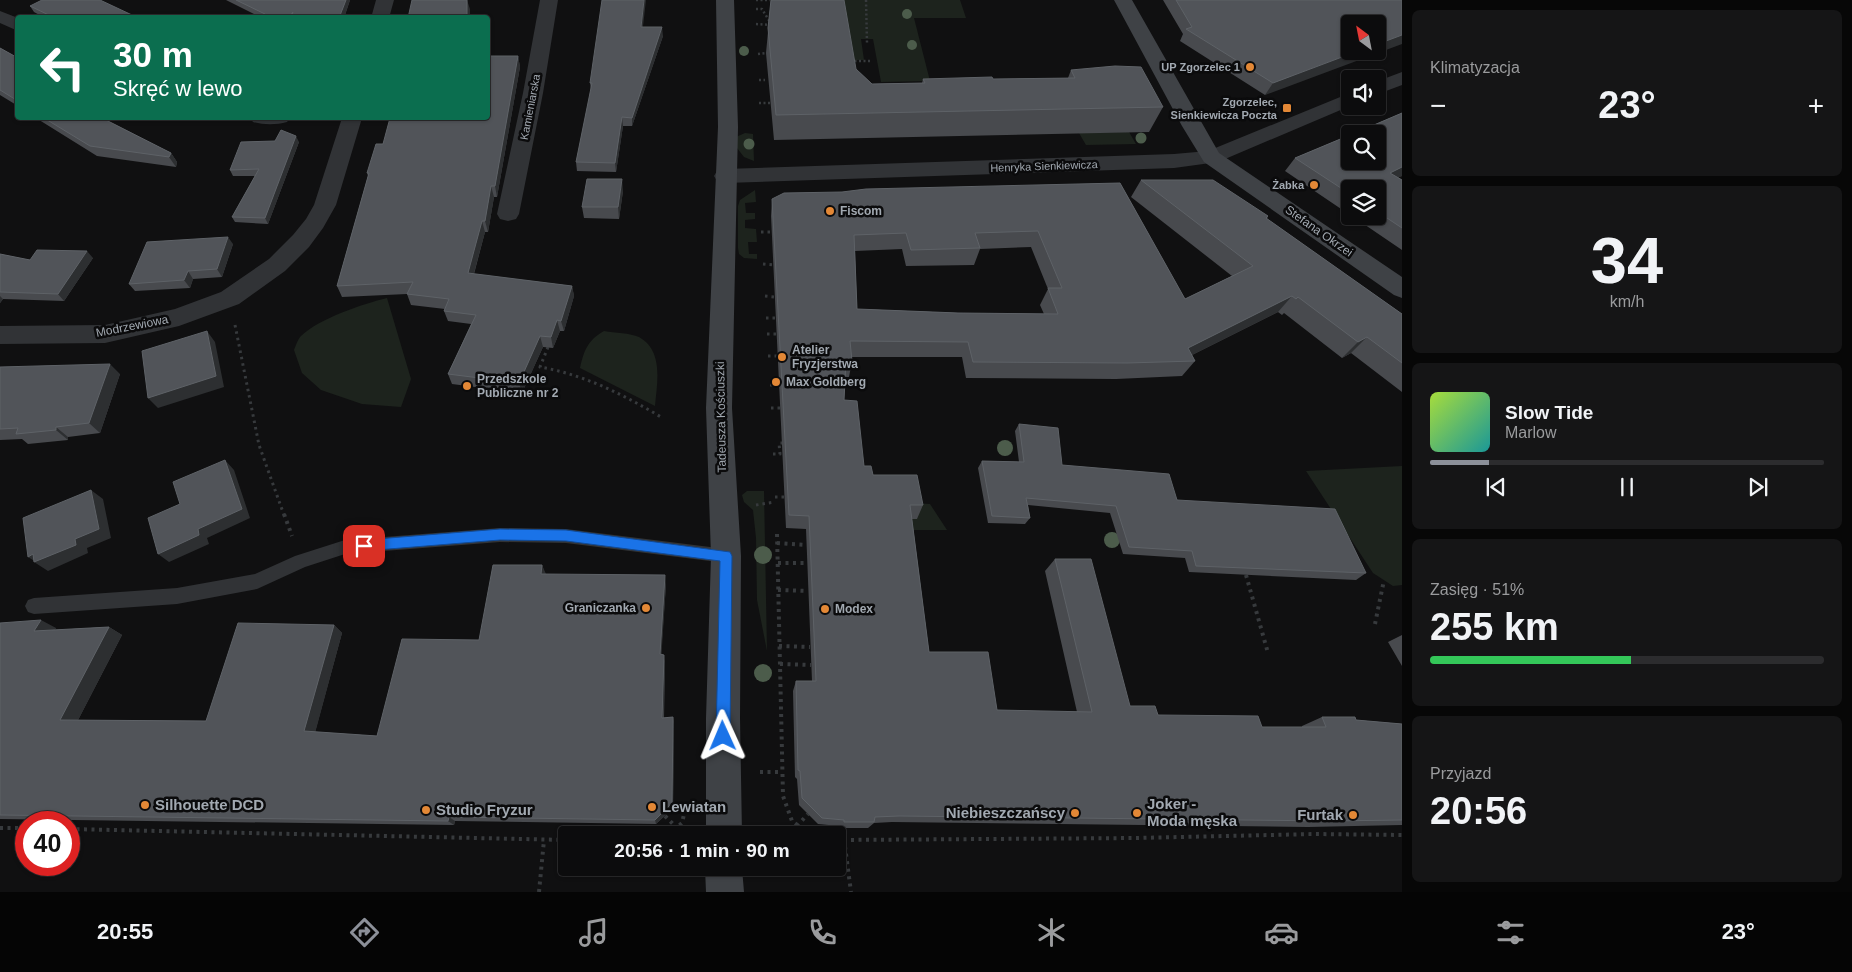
<!DOCTYPE html>
<html lang="pl">
<meta charset="utf-8">
<style>
:root{--surface:#0c0c0d;--page:#151516;--text:#f1f3f6;--muted:#9a9b9d;--line:#2c2c2e;--accent:#8c9099}
body{margin:0;font-family:Arial,sans-serif;background:var(--page);color:var(--text);height:100vh;display:flex;flex-direction:column;font-size:19px;white-space:nowrap}
*{box-sizing:border-box;margin:0}
p{font-size:16px;color:var(--muted)}
.icon{flex:none;width:28px;height:28px;fill:none;stroke:currentColor;stroke-width:2;stroke-linecap:round;stroke-linejoin:round}
.map{position:relative;flex:1;overflow:hidden}
.drawer{display:flex;flex-direction:column;gap:10px;padding:10px;background:#070707;width:450px}
.drawer>*{flex:none}
.hud{position:absolute;left:15px;top:15px;width:475px;height:105px;border-radius:5px;box-shadow:0 1px 4px #0004,0 0 0 1px var(--line);background:#0b6e4f;color:#fff;overflow:hidden}
.needle{width:32px;rotate:328deg}
.controls{position:absolute;left:1341px;top:15px;display:grid;gap:10px}
.controls a{display:grid;place-items:center;width:45px;height:45px;border-radius:5px;background:var(--surface);box-shadow:0 1px 4px #0004,0 0 0 1px var(--line);font-size:25px}
.speed{position:absolute;left:15px;top:811px;display:flex;gap:10px;font-size:25px;font-weight:700;text-align:center}
.speed>*{display:grid;place-content:center;width:65px;height:65px;border-radius:50%;background:var(--surface);box-shadow:0 1px 4px #0004,0 0 0 1px var(--line);line-height:1}
.speed .limit{border:8px solid #d22;background:#fff;color:#111}
.pin{position:absolute;display:grid;place-items:center;width:42px;height:42px;color:#fff;margin:-21px;border-radius:10px;box-shadow:0 2px 8px #0006}
.me{position:absolute;width:55px;margin:-28px;rotate:359deg;stroke-linejoin:round;filter:drop-shadow(0 0 4px #0008)}
.turn{display:flex;align-items:center;gap:18px;height:105px;padding:0 15px;font-size:22px}
.turn .icon{width:65px;height:65px;stroke-width:2.5}
.turn b{display:block;font-size:35px;line-height:42px}
.big{font-size:38px;font-weight:700;line-height:1.1}
.drawer .tile{flex:1;display:flex;flex-direction:column;justify-content:center;gap:8px;min-width:0;padding:0 18px;border-radius:8px;background:var(--page)}
.drawer .dial{align-items:center;gap:0}
.dial b{font-size:65px;line-height:1}
.song{display:flex;align-items:center;gap:15px}
.cover{width:60px;height:60px;border-radius:8px;background:linear-gradient(135deg,hsl(80 70% 55%),hsl(180 70% 35%))}
.played{height:5px;border-radius:2px;background:linear-gradient(90deg,var(--accent) 15%,var(--line) 15%)}
.keys{display:flex;justify-content:space-around;direction:ltr}
.heat{display:flex;justify-content:space-between;align-items:center;font-size:28px;direction:ltr}
.charge{height:8px;border-radius:4px;background:linear-gradient(90deg,#34c759 51%,var(--line) 0)}
.trip{position:absolute;left:558px;top:826px;width:288px;height:50px;border-radius:5px;background:var(--surface);box-shadow:0 1px 4px #0004,0 0 0 1px var(--line);font-weight:700;line-height:50px;text-align:center}
.dock{display:flex;height:80px;justify-content:space-around;align-items:center;background:#050505;color:var(--muted)}
.dock .icon{width:35px;height:35px}
.dock .selected{color:var(--accent)}
.dock b{font-size:22px;color:var(--text)}
main{display:flex;flex:1;min-height:0}
.map>svg:first-child{display:block}
.green{fill:#1d231d}
.lines{fill:none;stroke-linecap:round;stroke-linejoin:round}
.path-far2{stroke:#373a3d;stroke-width:2.5;stroke-dasharray:2 2.5;stroke-linecap:butt}
.path-far1{stroke:#373a3d;stroke-width:3;stroke-dasharray:2.5 4;stroke-linecap:butt}
.path{stroke:#373a3d;stroke-width:4;stroke-dasharray:3 4.5;stroke-linecap:butt}
.lane{fill:#313336;fill-rule:evenodd}
.street{fill:#313336;fill-rule:evenodd}
.secondary{fill:#3f4246;fill-rule:evenodd}
.tree{fill:#4c5c4b}
.wall{fill:#484a4e;fill-rule:evenodd}
.shaded-wall{fill:#2d2f31}
.building{fill:#515459;stroke:#5e6267;fill-rule:evenodd}
.route{fill:#1a73e8;stroke:#114b97}
.poi-dot{fill:#e38836;stroke:#0b0b0c;stroke-width:2}
.labels{text-anchor:middle;stroke-width:5;stroke-linejoin:round;paint-order:stroke}
.far-poi-label{font-size:11px;font-weight:bold;fill:#a2a9b1;stroke:#0b0b0c;text-anchor:end}
.far-street-label{font-size:11px;fill:#a2a9b1;stroke:#0b0b0c}
.poi-label{font-size:12px;font-weight:bold;fill:#a2a9b1;stroke:#0b0b0c;text-anchor:start}
.street-label{font-size:12px;fill:#a2a9b1;stroke:#0b0b0c}
.near-poi-label{font-size:15px;font-weight:bold;fill:#a2a9b1;stroke:#0b0b0c;text-anchor:start}
</style>
<main>
<div class="map">
<svg width="1402" height="892" viewBox="0 0 1402 892">
<rect width="100%" height="100%" fill="#101011"/>
<path class="green" d="M 839,0 L 960,0 L 966,18 L 914,18 L 930,81 L 881,82 L 873,39 L 861,39 L 864,60 L 849,60 Z
M 1129,132 L 1136,144 L 1086,145 L 1079,133 Z
M 745,133 L 753,134 L 754,161 L 744,157 L 737,148 L 736,137 Z
M 755,190 L 756,202 L 745,203 L 746,213 L 755,213 L 755,219 L 745,220 L 745,228 L 756,229 L 757,242 L 748,242 L 749,254 L 757,254 L 757,259 L 744,258 L 739,254 L 738,248 L 738,206 L 740,200 Z
M 387,298 L 411,379 L 401,407 L 362,404 L 321,390 L 302,373 L 294,350 C 296,345 298,339 301,336 C 320,318 363,304 387,298 Z
M 604,331 C 615,333 630,333 639,337 C 664,351 657,383 655,406 L 580,368 C 584,350 588,340 604,331 Z
M 1402,466 L 1402,585 L 1393,586 L 1373,573 L 1306,471 Z
M 747,491 L 764,491 L 767,651 L 757,600 L 756,538 L 753,510 L 744,502 L 742,495 Z
M 914,503 L 930,504 L 947,530 L 905,530 Z"/>
<g class="lines">
<path class="path-far2" d="M 756,0 L 770,0
M 866,0 L 867,43
M 756,9 L 762,9 L 770,22
M 756,24 L 771,25
M 758,54 L 766,53
M 850,61 L 871,61
M 759,80 L 765,80
M 759,103 L 771,103"/>
<path class="path-far1" d="M 761,232 L 772,232
M 763,264 L 774,265
M 765,296 L 775,297
M 766,318 L 776,318
M 235,325 L 259,445 L 284,515
M 767,334 L 776,334
M 548,347 L 540,367 C 585,375 622,394 661,417
M 768,356 L 777,356
M 770,385 L 779,385
M 771,408 L 780,408
M 773,454 L 780,454 L 779,443 L 782,443
M 775,497 L 784,497
M 756,505 L 775,502"/>
<path class="path" d="M 284,514 L 292,536
M 777,534 L 783,796 L 792,821 L 810,835
M 777,543 L 806,545
M 778,563 L 807,563
M 1246,575 L 1268,653
M 778,590 L 808,591
M 1375,624 L 1384,580
M 779,646 L 810,647
M 780,664 L 811,665
M 760,772 L 782,772
M 665,816 L 677,828
M 797,826 L 808,814
M 0,828 L 26,828
M 69,829 L 566,840
M 668,835 L 682,823 L 685,810
M 844,839 L 851,892
M 836,840 L 1136,838 L 1314,834 L 1402,835
M 539,892 L 544,840"/>
<path class="lane" d="M 500,528 L 566,529 L 726,549 L 732,551 L 734,556 L 732,561 L 726,563 L 566,543 L 500,542 L 345,554 L 305,567 L 257,589 L 177,604 L 34,614 L 28,612 L 25,606 L 28,600 L 34,598 L 177,588 L 255,574 L 295,556 L 345,540 Z"/>
<path class="street" d="M 376,0 L 394,0 L 389,18 L 371,18 Z
M 540,0 L 558,0 L 543,93 L 519,214 L 516,219 L 508,221 L 500,219 L 497,214 L 523,93 Z
M 0,11 L 18,18 L 18,31 L 0,23 Z
M 1402,72 L 1402,85 L 1378,94 L 1378,81 Z
M 1350,93 L 1350,106 L 1218,162 L 1174,168 L 725,183 L 717,181 L 714,176 L 717,171 L 725,169 L 1174,154 L 1208,151 Z
M 250,118 L 290,118 L 287,122 C 276,125 264,125 253,122 Z
M 342,118 L 362,118 L 336,205 L 323,228 L 309,247 L 285,271 L 239,304 L 179,326 L 105,343 L 0,344 L 0,326 L 105,325 L 175,309 L 221,292 L 269,259 L 293,235 L 306,219 L 314,205 Z"/>
<path class="secondary" d="M 716,0 L 734,0 L 738,127 L 732,408 L 741,556 L 740,718 L 742,835 L 706,835 L 706,718 L 711,556 L 706,408 L 718,127 Z
M 1114,0 L 1132,0 L 1219,153 L 1402,277 L 1402,298 L 1394,295 L 1204,162 L 1182,126 Z
M 705,868 L 742,868 L 744,892 L 706,892 Z"/>
</g>
<g class="tree">
<circle cx="907" cy="14" r="5"/>
<circle cx="912" cy="45" r="5"/>
<circle cx="744" cy="51" r="5"/>
<circle cx="1141" cy="138" r="5.5"/>
<circle cx="749" cy="144" r="5.5"/>
<circle cx="1005" cy="448" r="8"/>
<circle cx="1112" cy="540" r="8"/>
<circle cx="763" cy="555" r="9"/>
<circle cx="763" cy="673" r="9"/>
</g>
<path class="wall" d="M 226,0 L 350,0 L 344,18 L 259,18 L 260,17 Z
M 771,0 L 856,69 L 872,84 L 922,83 L 923,79 L 993,79 L 1068,78 L 1071,70 L 1163,107 L 1149,132 L 774,140 L 766,53 Z
M 1163,0 L 1402,0 L 1265,95 L 1180,41 L 1183,34 Z
M 30,6 L 134,18 L 45,18 L 34,12 Z
M 643,27 L 663,36 L 632,126 L 623,126 L 616,172 L 577,171 L 576,162 L 591,90 L 590,83 Z
M 0,48 L 18,58 L 18,106 L 0,95 Z
M 518,56 L 520,67 L 497,197 L 494,197 L 488,232 L 485,232 L 474,274 L 572,286 L 574,296 L 564,331 L 560,331 L 553,348 L 543,347 L 522,393 L 452,384 L 448,374 L 471,324 L 448,321 L 444,311 L 445,309 L 411,305 L 407,294 L 342,297 L 337,286 L 368,176 L 367,173 L 383,144 Z
M 1402,113 L 1402,176 L 1398,177 L 1402,180 L 1402,250 L 1352,216 L 1378,216 L 1378,189 L 1350,189 L 1350,215 L 1285,171 L 1295,158 Z
M 36,118 L 102,118 L 171,153 L 177,162 L 176,167 L 97,156 Z
M 275,141 L 299,142 L 268,224 L 235,222 L 232,217 L 255,176 L 233,176 L 230,170 Z
M 1141,180 L 1268,216 L 1267,219 L 1402,314 L 1402,392 L 1351,353 L 1342,358 L 1284,313 L 1282,315 L 1278,312 L 1192,355 L 1195,361 L 1182,376 L 1116,379 L 966,378 L 962,357 L 852,357 L 852,361 L 849,377 L 845,377 L 844,400 L 864,466 L 873,475 L 923,505 L 917,519 L 912,519 L 929,652 L 997,710 L 1077,712 L 1045,571 L 1055,559 L 1130,706 L 1158,715 L 1262,727 L 1302,727 L 1302,726 L 1322,717 L 1402,724 L 1402,825 L 1308,827 L 892,822 L 874,823 L 868,828 L 839,828 L 839,826 L 818,824 L 799,805 L 797,779 L 795,777 L 793,691 L 796,681 L 812,681 L 806,529 L 786,528 L 771,216 L 772,199 L 842,192 L 1120,183 L 1185,299 L 1232,276 L 1131,197 ZM 1031,247 L 1048,289 L 1040,305 L 1044,314 L 958,313 L 857,309 L 855,251 L 902,249 L 906,266 L 974,265 L 980,249 Z
M 623,191 L 619,219 L 584,218 L 582,207 Z
M 233,244 L 222,277 L 193,279 L 190,288 L 135,291 L 129,284 Z
M 0,254 L 30,260 L 93,258 L 64,301 L 3,299 L 0,303 Z
M 0,367 L 120,374 L 100,433 L 68,437 L 68,440 L 28,444 L 22,439 L 0,440 Z
M 1019,424 L 1062,465 L 1177,500 L 1366,573 L 1356,580 L 1189,572 L 1185,558 L 1123,554 L 1110,513 L 1028,505 L 1030,518 L 1025,524 L 988,523 L 978,468 L 982,461 L 1019,462 L 1015,431 Z
M 542,565 L 545,574 L 666,584 L 661,654 L 665,662 L 664,718 L 673,717 L 674,724 L 673,808 L 656,824 L 455,821 L 454,825 L 0,819 L 0,623 L 56,628 L 54,630 L 109,627 L 122,635 L 78,720 L 206,721 L 334,625 L 342,633 L 315,732 L 377,736 L 479,640 Z
M 1402,635 L 1402,666 L 1388,642 Z"/>
<path class="shaded-wall" d="M 346,0 L 350,0 L 344,18 L 339,18 Z
M 467,0 L 470,9 L 470,18 L 467,18 Z
M 644,0 L 646,0 L 642,35 L 641,27 Z
M 662,27 L 663,36 L 632,126 L 632,118 Z
M 1402,35 L 1402,44 L 1265,95 L 1273,83 L 1358,51 L 1378,51 L 1378,44 Z
M 518,56 L 520,67 L 497,197 L 495,186 Z
M 622,117 L 623,126 L 616,172 L 615,163 Z
M 296,136 L 299,142 L 268,224 L 265,218 Z
M 171,153 L 177,162 L 176,167 L 169,157 Z
M 1402,167 L 1402,176 L 1379,186 L 1390,173 Z
M 622,179 L 623,191 L 619,219 L 618,207 Z
M 491,186 L 494,197 L 488,232 L 485,221 Z
M 482,221 L 485,232 L 471,284 L 468,273 Z
M 228,237 L 233,244 L 222,277 L 217,269 Z
M 87,251 L 93,258 L 64,301 L 58,294 Z
M 188,271 L 193,279 L 190,288 L 184,280 Z
M 572,286 L 574,296 L 564,331 L 561,321 Z
M 0,296 L 3,299 L 0,303 Z
M 1292,296 L 1278,312 L 1180,361 L 1188,348 Z
M 557,320 L 560,331 L 553,348 L 551,337 Z
M 207,331 L 215,342 L 224,387 L 158,408 L 148,398 Z
M 540,336 L 543,347 L 522,393 L 519,383 Z
M 1367,337 L 1351,353 L 1342,358 L 1358,342 Z
M 110,364 L 120,374 L 100,433 L 89,423 Z
M 56,427 L 68,437 L 68,440 L 56,430 Z
M 225,460 L 234,470 L 250,518 L 207,538 L 209,544 L 169,562 L 158,554 L 198,529 Z
M 91,490 L 103,499 L 111,538 L 87,548 L 88,553 L 48,571 L 34,562 L 36,562 L 28,557 Z
M 542,565 L 546,574 L 541,574 Z
M 665,575 L 666,584 L 661,662 L 660,654 Z
M 41,620 L 56,628 L 49,639 L 34,631 Z
M 334,625 L 342,633 L 314,737 L 304,731 Z
M 109,627 L 122,635 L 75,726 L 60,720 Z
M 664,655 L 665,662 L 663,724 L 662,718 Z
M 673,717 L 674,724 L 673,808 L 656,824 L 655,820 Z
M 449,817 L 455,821 L 454,825 L 448,821 Z"/>
<path class="building" d="M 42,0 L 100,0 L 132,15 L 128,18 L 55,18 L 30,6 Z
M 236,0 L 346,0 L 339,18 L 291,18 L 293,12 L 288,18 L 259,18 L 265,14 Z
M 412,0 L 467,0 L 467,18 L 408,18 Z
M 602,0 L 644,0 L 641,27 L 662,27 L 632,118 L 622,117 L 615,163 L 576,162 L 592,83 L 590,83 Z
M 771,0 L 844,0 L 856,69 L 872,84 L 925,83 L 923,79 L 992,77 L 993,79 L 1075,78 L 1071,70 L 1115,66 L 1141,67 L 1163,107 L 776,115 L 768,28 Z
M 1176,0 L 1402,0 L 1402,35 L 1378,44 L 1378,24 L 1350,24 L 1350,51 L 1358,51 L 1273,83 L 1186,29 L 1192,27 Z
M 0,48 L 18,58 L 18,101 L 0,90 Z
M 488,56 L 518,56 L 495,186 L 491,186 L 485,221 L 482,221 L 468,273 L 572,286 L 561,321 L 557,320 L 551,337 L 540,336 L 519,383 L 448,374 L 476,315 L 444,311 L 449,299 L 407,294 L 413,282 L 337,286 L 369,173 L 367,173 L 376,144 L 383,144 L 390,118 L 488,118 Z
M 1402,113 L 1402,167 L 1390,173 L 1402,180 L 1402,228 L 1378,212 L 1378,189 L 1350,189 L 1350,194 L 1295,158 L 1350,135 L 1350,161 L 1378,161 L 1378,134 L 1353,134 Z
M 44,118 L 102,118 L 171,153 L 169,157 L 90,146 Z
M 281,130 L 296,136 L 265,218 L 232,217 L 259,169 L 230,170 L 241,142 L 275,141 Z
M 587,179 L 622,179 L 618,207 L 582,207 Z
M 1141,180 L 1213,180 L 1268,216 L 1266,218 L 1402,314 L 1402,363 L 1367,337 L 1358,342 L 1298,297 L 1296,299 L 1292,296 L 1188,348 L 1195,361 L 1127,363 L 973,362 L 968,342 L 850,341 L 852,361 L 846,361 L 844,400 L 857,401 L 864,466 L 871,466 L 873,475 L 917,475 L 923,505 L 910,505 L 929,652 L 988,652 L 997,710 L 1092,712 L 1055,559 L 1091,559 L 1130,706 L 1155,706 L 1158,715 L 1258,716 L 1262,727 L 1326,727 L 1322,717 L 1355,717 L 1356,720 L 1402,724 L 1402,820 L 1330,821 L 899,816 L 875,817 L 874,822 L 844,822 L 844,820 L 822,818 L 802,798 L 800,771 L 798,770 L 796,681 L 816,681 L 809,516 L 789,515 L 772,199 L 784,193 L 842,192 L 866,189 L 1120,183 L 1185,299 L 1253,266 ZM 1038,231 L 1062,288 L 1048,288 L 1058,314 L 958,313 L 857,309 L 854,235 L 906,233 L 911,250 L 980,248 L 975,233 Z
M 228,237 L 217,269 L 188,271 L 184,280 L 129,284 L 147,242 Z
M 37,250 L 87,251 L 58,294 L 0,292 L 0,254 L 30,260 Z
M 207,331 L 216,376 L 148,398 L 142,351 Z
M 110,364 L 89,423 L 56,427 L 56,430 L 16,434 L 18,428 L 0,429 L 0,367 Z
M 1019,424 L 1058,428 L 1062,465 L 1169,474 L 1177,500 L 1335,509 L 1366,573 L 1196,566 L 1192,551 L 1129,547 L 1116,506 L 1026,498 L 1030,518 L 992,516 L 982,461 L 1024,462 Z
M 225,460 L 242,509 L 198,529 L 199,535 L 158,554 L 148,518 L 180,504 L 173,482 Z
M 91,490 L 99,529 L 75,539 L 76,545 L 34,562 L 33,554 L 28,557 L 23,518 Z
M 493,565 L 542,565 L 541,574 L 665,575 L 660,654 L 664,655 L 662,718 L 673,717 L 672,803 L 655,820 L 449,817 L 448,821 L 0,815 L 0,623 L 41,620 L 34,631 L 109,627 L 60,720 L 206,721 L 238,623 L 334,625 L 304,731 L 377,736 L 402,639 L 479,640 Z"/>
<path class="route" d="M 500,529 L 566,530 L 730,552 L 732,556 L 730,736 L 728,741 L 723,743 L 718,741 L 716,736 L 720,561 L 566,541 L 500,540 L 364,551 L 360,550 L 358,546 L 360,542 L 364,540 Z"/>
<g class="poi-dot">
<circle cx="1250" cy="67" r="5"/>
<rect x="1282" y="103" width="10" height="10" rx="2.5"/>
<circle cx="1314" cy="185" r="5"/>
<circle cx="830" cy="211" r="5"/>
<circle cx="782" cy="357" r="5"/>
<circle cx="776" cy="382" r="5"/>
<circle cx="467" cy="386" r="5"/>
<circle cx="646" cy="608" r="5"/>
<circle cx="825" cy="609" r="5"/>
<circle cx="145" cy="805" r="5"/>
<circle cx="652" cy="807" r="5"/>
<circle cx="426" cy="810" r="5"/>
<circle cx="1075" cy="813" r="5"/>
<circle cx="1137" cy="813" r="5"/>
<circle cx="1353" cy="815" r="5"/>
</g>
<g class="labels">
<g class="far-poi-label">
<text x="1240" y="71">UP Zgorzelec 1</text>
<text x="1277" y="106">Zgorzelec,<tspan x="1277" dy="13">Sienkiewicza Poczta</tspan></text>
<text x="1304" y="189">Żabka</text>
</g>
<g class="far-street-label">
<text transform="translate(530 107) rotate(-79)" y="4">Kamieniarska</text>
<text transform="translate(1044 166) rotate(-2)" y="4">Henryka Sienkiewicza</text>
</g>
<g class="poi-label">
<text x="840" y="215">Fiscom</text>
<text x="792" y="354">Atelier<tspan x="792" dy="14">Fryzjerstwa</tspan></text>
<text x="477" y="383">Przedszkole<tspan x="477" dy="14">Publiczne nr 2</tspan></text>
<text x="786" y="386">Max Goldberg</text>
<text x="636" y="612" text-anchor="end">Graniczanka</text>
<text x="835" y="613">Modex</text>
</g>
<g class="street-label">
<text transform="translate(1319 231) rotate(35)" y="4">Stefana Okrzei</text>
<text transform="translate(132 326) rotate(-11)" y="4">Modrzewiowa</text>
<text transform="translate(721 417) rotate(-91)" y="4">Tadeusza Kościuszki</text>
</g>
<g class="near-poi-label">
<text x="1147" y="809">Joker -<tspan x="1147" dy="17">Moda męska</tspan></text>
<text x="155" y="810">Silhouette DCD</text>
<text x="662" y="812">Lewiatan</text>
<text x="436" y="815">Studio Fryzur</text>
<text x="1065" y="818" text-anchor="end">Niebieszczańscy</text>
<text x="1343" y="820" text-anchor="end">Furtak</text>
</g>
</g>
</svg>
<div class="controls">
<a><svg class="needle" viewBox="-14 -14 28 28"><path d="M0-13l5 13h-10z" fill="#e53935"/><path d="M0 13l5-13h-10z" fill="#9a9b9d"/></svg></a>
<a><svg class="icon" aria-label="sound" viewBox="0 0 24 24"><path d="M4 9h4l5-4v14l-5-4H4zM17 9q2 3 0 6"/></svg></a>
<a><svg class="icon" aria-label="search" viewBox="0 0 24 24"><circle cx="10" cy="10" r="6"/><path d="M15 15l6 6"/></svg></a>
<a><svg class="icon" aria-label="layers" viewBox="0 0 24 24"><path d="M12 4l9 5-9 5-9-5zM3 14l9 5 9-5"/></svg></a>
</div>
<div class="speed"><div class="limit">40</div></div>
<div class="pin" style="left:364px;top:546px;background:#d93025"><svg class="icon" aria-label="arrive" viewBox="0 0 24 24"><path d="M6 21V4h12l-3 4 3 4H6"/></svg></div>
<svg class="me" style="left:723px;top:736px" viewBox="-20 -20 40 40"><path d="M0-17L14 15 0 8-14 15z" fill="#1a73e8" stroke="#fff" stroke-width="4"/></svg>
<div class="trip">20:56 · 1 min · 90 m</div>
<div class="hud">
<div class="turn"><svg class="icon" aria-label="left" viewBox="0 0 24 24"><path d="M17 20v-9H6M10 6l-5 5 5 5"/></svg><div><b>30 m</b>Skręć w lewo</div></div>
</div>
</div>
<section class="drawer">
<div class="tile"><p>Klimatyzacja</p>
<div class="heat"><a>−</a><b class="big">23°</b><a>+</a></div>
</div>
<div class="tile dial"><b>34</b><p>km/h</p></div>
<div class="tile">
<div class="song"><i class="cover"></i><div><b>Slow Tide</b><p>Marlow</p></div></div>
<div class="played"></div>
<div class="keys"><svg class="icon" aria-label="previous" viewBox="0 0 24 24"><path d="M18 5L8 12l10 7zM5 5v14"/></svg><svg class="icon" aria-label="pause" viewBox="0 0 24 24"><path d="M8 5v14M16 5v14"/></svg><svg class="icon" aria-label="next" viewBox="0 0 24 24"><path d="M6 5l10 7-10 7zM19 5v14"/></svg></div>
</div>
<div class="tile"><p>Zasięg · 51%</p><b class="big">255 km</b><div class="charge"></div></div>
<div class="tile"><p>Przyjazd</p><b class="big">20:56</b></div>
</section>
</main>
<nav class="dock">
<b>20:55</b>
<svg class="icon selected" aria-label="directions" viewBox="0 0 24 24"><path d="M12 3l9 9-9 9-9-9zM9 14v-3h6M13 9l2 2-2 2"/></svg>
<svg class="icon" aria-label="music" viewBox="0 0 24 24"><path d="M9 18V5l10-2v13"/><circle cx="6" cy="18" r="3"/><circle cx="16" cy="16" r="3"/></svg>
<svg class="icon" aria-label="phone" viewBox="0 0 24 24"><path d="M5 4h4l2 5-3 2q2 4 5 5l2-3 5 2v4C11 20 4 13 5 4z"/></svg>
<svg class="icon" aria-label="climate" viewBox="0 0 24 24"><path d="M12 3v18M4 7l16 10M4 17L20 7"/></svg>
<svg class="icon" aria-label="car" viewBox="0 0 24 24"><path d="M5 17H2v-5l4-1 3-4h7l3 4 3 1v5h-3M9 17h6M6 11h13"/><circle cx="7" cy="17" r="2"/><circle cx="17" cy="17" r="2"/></svg>
<svg class="icon" aria-label="filters" viewBox="0 0 24 24"><path d="M4 7h16M4 17h16"/><circle cx="9" cy="7" r="2"/><circle cx="15" cy="17" r="2"/></svg>
<b>23°</b>
</nav>
